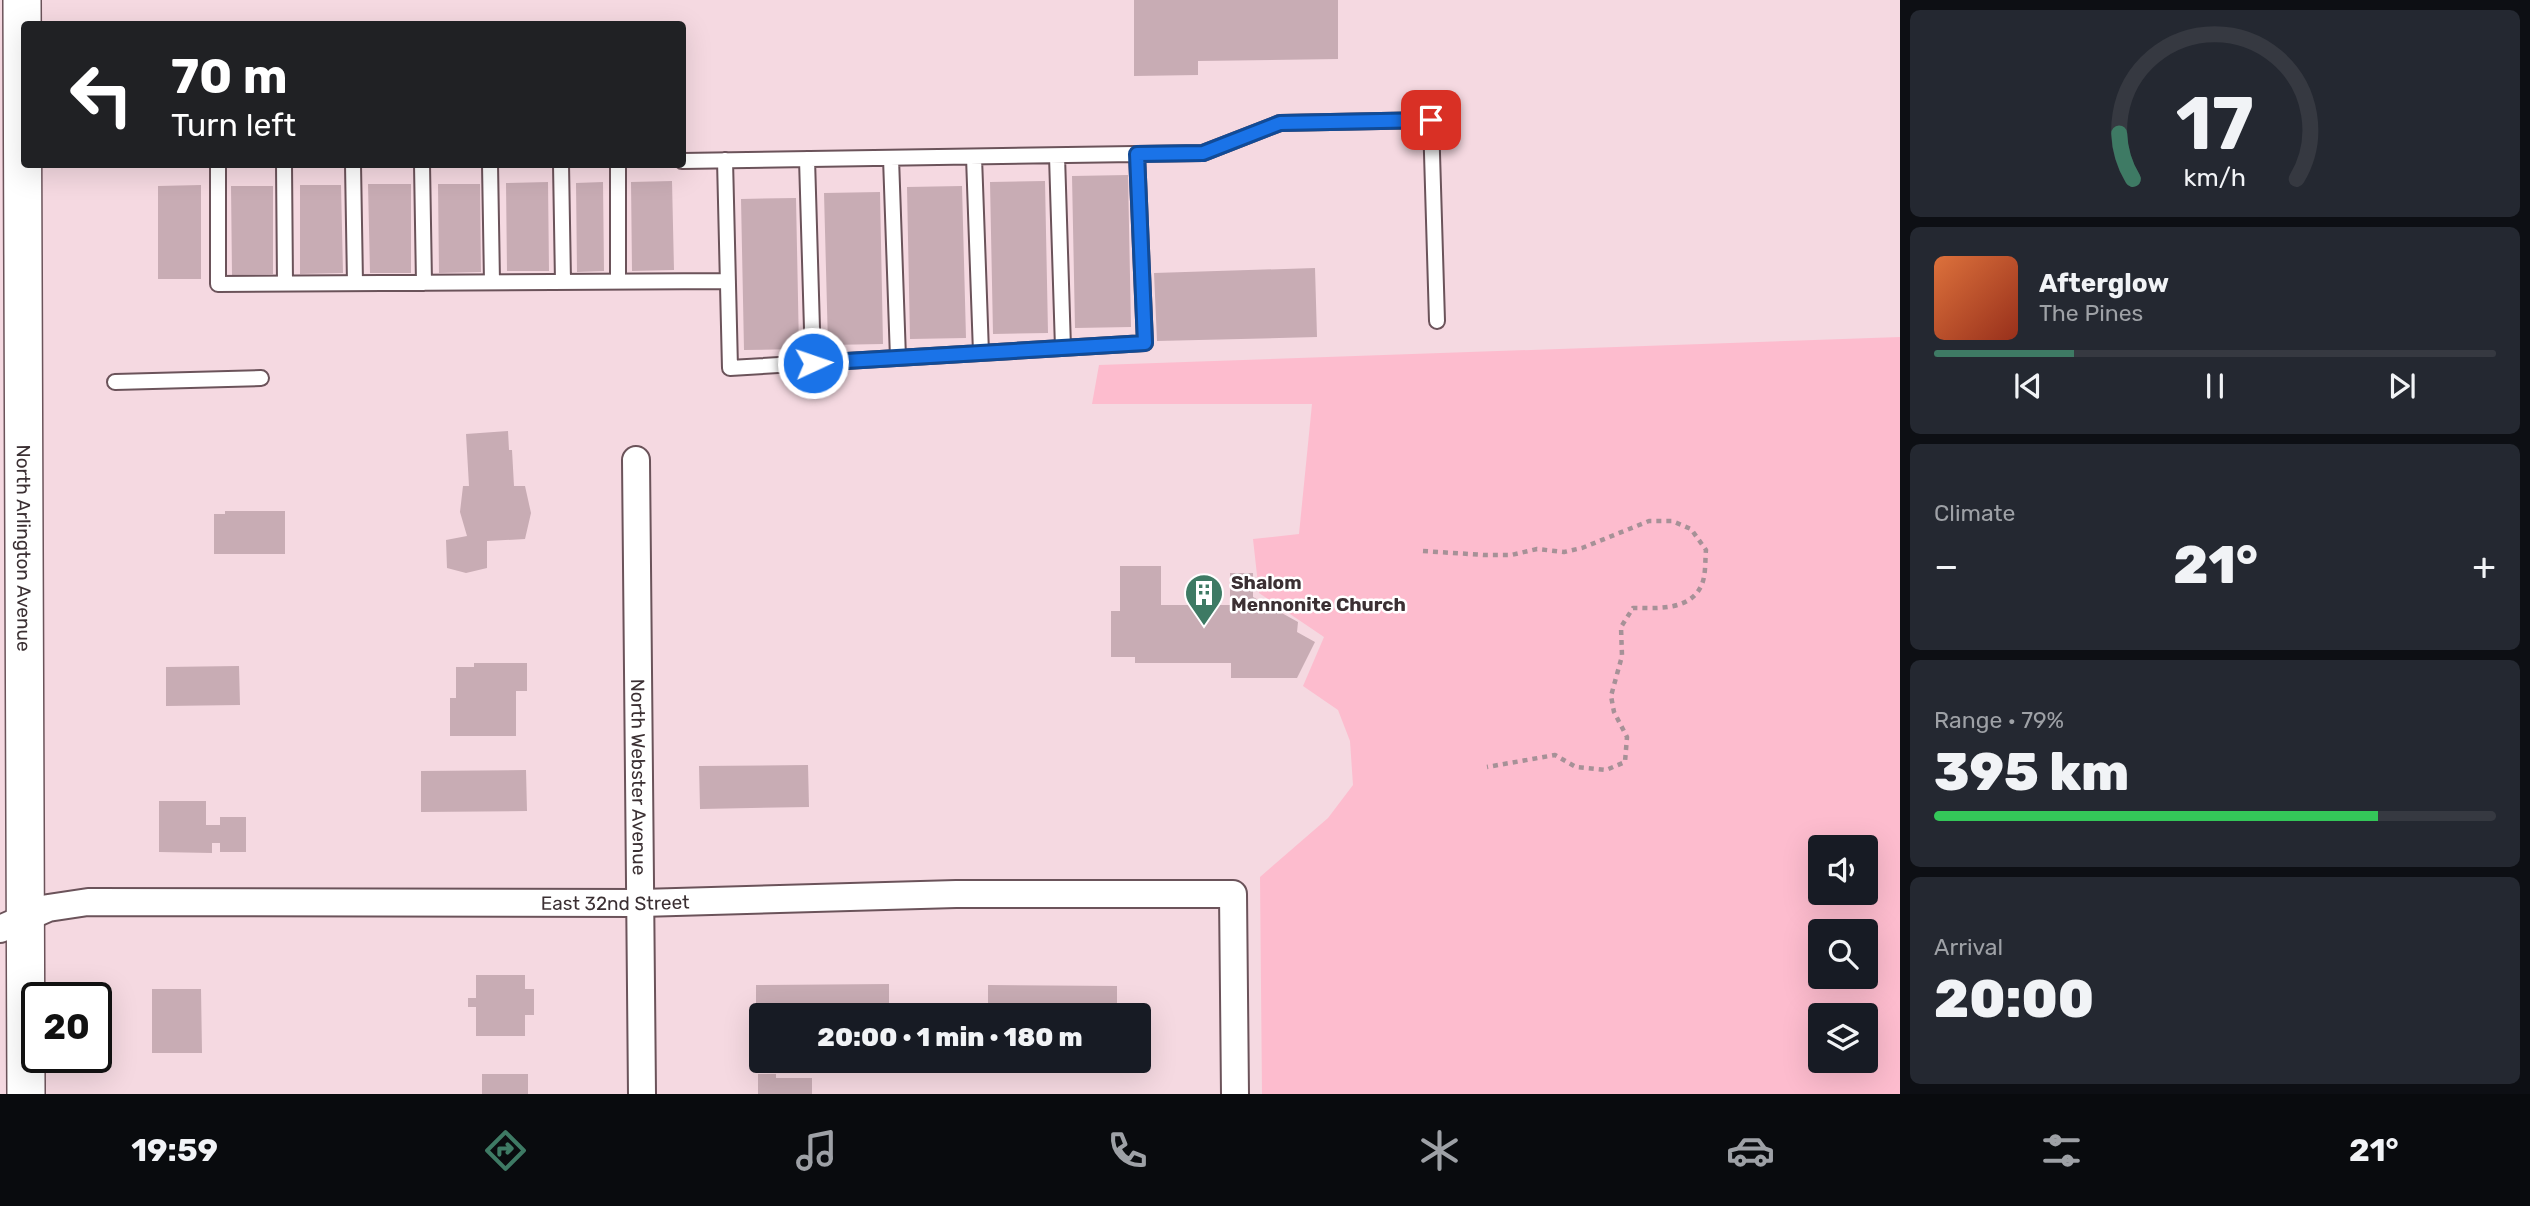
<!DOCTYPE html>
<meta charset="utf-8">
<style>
:root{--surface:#171b24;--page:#242831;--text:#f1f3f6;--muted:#9ea1a6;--line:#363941;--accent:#3e7a64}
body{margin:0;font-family:Rubik,sans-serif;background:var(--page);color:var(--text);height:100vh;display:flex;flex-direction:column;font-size:26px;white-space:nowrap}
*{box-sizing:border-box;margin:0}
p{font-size:23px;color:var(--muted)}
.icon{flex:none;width:38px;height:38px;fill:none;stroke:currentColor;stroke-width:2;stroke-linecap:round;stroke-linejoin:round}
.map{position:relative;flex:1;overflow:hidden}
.sheet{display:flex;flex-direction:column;gap:10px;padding:10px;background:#0d0f14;width:630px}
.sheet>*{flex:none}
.banner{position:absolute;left:21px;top:21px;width:665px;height:147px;border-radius:7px;box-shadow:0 7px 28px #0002;background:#202124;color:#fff;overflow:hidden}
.buttons{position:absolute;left:1808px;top:835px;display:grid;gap:14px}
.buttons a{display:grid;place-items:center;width:70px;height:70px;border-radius:7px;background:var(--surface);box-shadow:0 7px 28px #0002;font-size:35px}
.speed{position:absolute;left:21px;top:982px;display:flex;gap:14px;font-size:35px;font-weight:700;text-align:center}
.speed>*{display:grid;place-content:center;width:91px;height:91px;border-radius:50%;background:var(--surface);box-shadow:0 7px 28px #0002;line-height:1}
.speed .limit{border:4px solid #111;border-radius:10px;background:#fff;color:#111}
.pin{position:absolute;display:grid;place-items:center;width:60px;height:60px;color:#fff;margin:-30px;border-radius:14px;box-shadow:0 4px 10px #0006}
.me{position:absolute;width:77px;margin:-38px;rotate:87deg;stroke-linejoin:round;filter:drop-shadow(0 0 5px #0008)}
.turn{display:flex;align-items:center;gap:24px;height:147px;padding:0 35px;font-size:32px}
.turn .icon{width:91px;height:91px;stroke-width:2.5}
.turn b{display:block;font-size:49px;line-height:60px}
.big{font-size:52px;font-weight:800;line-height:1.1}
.sheet .tile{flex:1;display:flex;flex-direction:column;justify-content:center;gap:10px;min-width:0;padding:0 24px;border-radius:10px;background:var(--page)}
.sheet .dial{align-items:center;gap:0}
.dial svg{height:182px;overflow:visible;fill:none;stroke:var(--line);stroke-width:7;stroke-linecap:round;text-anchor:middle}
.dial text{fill:var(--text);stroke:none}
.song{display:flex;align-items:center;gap:21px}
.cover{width:84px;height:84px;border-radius:10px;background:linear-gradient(135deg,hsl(20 70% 55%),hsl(10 70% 35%))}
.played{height:7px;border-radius:4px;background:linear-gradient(90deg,var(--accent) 25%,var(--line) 25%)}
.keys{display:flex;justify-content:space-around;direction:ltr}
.heat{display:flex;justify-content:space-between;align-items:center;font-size:38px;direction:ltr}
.charge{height:10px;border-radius:5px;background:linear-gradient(90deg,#34c759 79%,var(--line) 0)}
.trip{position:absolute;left:749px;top:1003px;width:402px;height:70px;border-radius:7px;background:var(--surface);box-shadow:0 7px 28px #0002;font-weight:800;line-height:70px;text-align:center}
.dock{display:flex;height:112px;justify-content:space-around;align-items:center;background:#090b0e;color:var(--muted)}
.dock .icon{width:49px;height:49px}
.dock .selected{color:var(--accent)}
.dock b{font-size:32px;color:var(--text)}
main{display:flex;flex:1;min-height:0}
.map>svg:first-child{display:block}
.green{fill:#fdbcce;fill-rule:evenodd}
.building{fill:#c8acb4}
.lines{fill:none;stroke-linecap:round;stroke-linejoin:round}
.service-casing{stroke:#6b535a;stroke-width:18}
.minor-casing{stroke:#6b535a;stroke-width:30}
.secondary-casing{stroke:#6b535a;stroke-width:40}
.path{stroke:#a69197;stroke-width:4.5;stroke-dasharray:5 5;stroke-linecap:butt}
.service{stroke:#fff;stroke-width:14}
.minor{stroke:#fff;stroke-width:26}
.secondary{stroke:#fff;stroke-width:37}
.route-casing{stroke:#114b97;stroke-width:18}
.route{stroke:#1a73e8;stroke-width:12}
.labels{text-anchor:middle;stroke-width:5;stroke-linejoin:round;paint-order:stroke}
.street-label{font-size:19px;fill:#3b3033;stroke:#fff}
.poi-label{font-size:19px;font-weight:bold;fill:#3b3033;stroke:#fff;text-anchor:start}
</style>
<main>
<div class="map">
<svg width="1900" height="1094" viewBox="0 0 1900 1094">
<rect width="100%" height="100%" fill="#f5d9e1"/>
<path class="green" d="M 1900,337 L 1900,1094 L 1262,1094 L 1260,877 L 1328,818 L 1353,785 L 1350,741 L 1338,710 L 1303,686 L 1324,637 L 1259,593 L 1253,539 L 1299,534 L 1312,404 L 1092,404 L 1099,365 ZM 1820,847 L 1866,847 L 1866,892 L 1820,892 ZM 1820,931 L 1866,931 L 1866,976 L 1820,976 ZM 1820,1015 L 1866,1015 L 1866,1060 L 1820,1060 Z"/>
<path class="building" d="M 1134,0 L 1338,0 L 1338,59 L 1198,61 L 1198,75 L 1134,76 Z
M 1128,175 L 1131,327 L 1075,328 L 1072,176 Z
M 672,181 L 674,270 L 632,271 L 631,182 Z
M 1045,181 L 1048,333 L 993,334 L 990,182 Z
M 548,182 L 549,271 L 507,271 L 506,183 Z
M 603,182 L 604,271 L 577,272 L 576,183 Z
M 368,184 L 411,184 L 411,273 L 370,273 Z
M 438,184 L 480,184 L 481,272 L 439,273 Z
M 201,185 L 201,279 L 158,279 L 158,186 Z
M 300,185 L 341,185 L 343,273 L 300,274 Z
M 231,186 L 273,186 L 273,274 L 232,275 Z
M 962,186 L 966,338 L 910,339 L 907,187 Z
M 880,192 L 883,344 L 828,345 L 824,193 Z
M 796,198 L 799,349 L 744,350 L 741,199 Z
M 1315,268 L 1317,337 L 1157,341 L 1154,273 Z
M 508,431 L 509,450 L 512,450 L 514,486 L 525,486 L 531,513 L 525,539 L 487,541 L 487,568 L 466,573 L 447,568 L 446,540 L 467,536 L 460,512 L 463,486 L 469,486 L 466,434 Z
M 225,511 L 285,511 L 285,554 L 214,554 L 214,514 L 225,514 Z
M 1120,566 L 1161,566 L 1161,605 L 1230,605 L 1230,573 L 1253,573 L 1253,597 L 1298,622 L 1297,632 L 1315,642 L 1297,678 L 1231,678 L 1231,663 L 1135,663 L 1135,657 L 1111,657 L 1111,611 L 1120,611 Z
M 474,663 L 527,663 L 527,691 L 516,691 L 516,736 L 450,736 L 450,698 L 456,698 L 456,667 L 474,667 Z
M 239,666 L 240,705 L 166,706 L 166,667 Z
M 808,765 L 809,807 L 700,809 L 699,766 Z
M 526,770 L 527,811 L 421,812 L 421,771 Z
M 159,801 L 206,801 L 206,825 L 220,825 L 220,817 L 246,817 L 246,852 L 220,852 L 220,843 L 212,843 L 212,853 L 159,852 Z
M 476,975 L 525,975 L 525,989 L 534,989 L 534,1015 L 525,1015 L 525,1036 L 476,1036 L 476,1007 L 468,1007 L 468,998 L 476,998 Z
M 889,984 L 889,1015 L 761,1015 L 761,1027 L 756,1027 L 756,985 Z
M 988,985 L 1117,986 L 1117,1015 L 988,1015 Z
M 152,989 L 201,989 L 202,1053 L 152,1053 Z
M 482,1074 L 528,1074 L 528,1094 L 482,1094 Z
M 758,1074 L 776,1074 L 776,1078 L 812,1078 L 812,1094 L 758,1094 Z"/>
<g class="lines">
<defs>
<path id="service" d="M 1057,156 L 1063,348
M 974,157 L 981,353
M 891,158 L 898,358
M 807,159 L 813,363
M 725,160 L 730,368 L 1145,343 L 1137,154
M 682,161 L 1203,153 L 1280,123 L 1431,120 L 1437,321
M 218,164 L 218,284 L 728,281
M 284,164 L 285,283
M 353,164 L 355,283
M 422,164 L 424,283
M 490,164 L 492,282
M 561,164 L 563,282
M 618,164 L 618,281
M 115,382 L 261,378"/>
<g id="minor">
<path id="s1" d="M 636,460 L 642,1094"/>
<path id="s2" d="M 0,929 L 48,908 L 88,902 L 641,903 L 956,894 L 1233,894 L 1235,1094"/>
</g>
<g id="secondary">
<path id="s3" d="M 22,0 L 26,1094"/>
</g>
</defs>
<use href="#service" class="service-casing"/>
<use href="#minor" class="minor-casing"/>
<use href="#secondary" class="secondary-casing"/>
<path class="path" d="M 1423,551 L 1484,555 L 1511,555 L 1537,549 L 1564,552 L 1582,548 L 1649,521 L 1672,521 L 1691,529 L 1706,550 C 1705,560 1706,574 1702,584 C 1691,611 1658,608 1633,608 L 1621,627 L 1622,656 L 1611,696 L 1614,712 L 1627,737 L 1625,762 L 1606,770 L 1576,767 L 1555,755 L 1487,767"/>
<use href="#service" class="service"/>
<use href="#minor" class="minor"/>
<use href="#secondary" class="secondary"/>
</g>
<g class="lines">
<defs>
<path id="route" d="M 813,363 L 1145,343 L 1137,154 L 1203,153 L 1280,123 L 1431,120"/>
</defs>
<use href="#route" class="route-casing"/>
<use href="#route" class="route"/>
</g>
<defs>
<symbol id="building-pin" viewBox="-11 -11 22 30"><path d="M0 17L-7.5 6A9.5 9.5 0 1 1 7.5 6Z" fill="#3e7a64" stroke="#fff"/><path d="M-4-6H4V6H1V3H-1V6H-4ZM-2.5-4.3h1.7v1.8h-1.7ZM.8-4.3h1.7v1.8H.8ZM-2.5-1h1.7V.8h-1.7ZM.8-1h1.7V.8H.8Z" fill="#fff"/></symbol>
</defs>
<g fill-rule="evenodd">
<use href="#building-pin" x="1182" y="571" width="44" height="60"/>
</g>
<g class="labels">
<g class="street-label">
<text dy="7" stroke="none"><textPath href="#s3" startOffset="548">North Arlington Avenue</textPath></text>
<text dy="7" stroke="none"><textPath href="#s1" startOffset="317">North Webster Avenue</textPath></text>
<text dy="7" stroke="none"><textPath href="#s2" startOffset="620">East 32nd Street</textPath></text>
</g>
<g class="poi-label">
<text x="1231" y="589">Shalom<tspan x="1231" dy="22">Mennonite Church</tspan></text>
</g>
</g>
</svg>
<div class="buttons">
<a><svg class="icon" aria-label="sound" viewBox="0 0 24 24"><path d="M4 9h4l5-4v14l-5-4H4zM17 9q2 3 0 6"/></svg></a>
<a><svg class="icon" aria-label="search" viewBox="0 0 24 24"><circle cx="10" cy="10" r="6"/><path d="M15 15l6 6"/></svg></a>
<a><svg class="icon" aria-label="layers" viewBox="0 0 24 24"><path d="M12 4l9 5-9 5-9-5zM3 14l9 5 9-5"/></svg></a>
</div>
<div class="speed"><div class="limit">20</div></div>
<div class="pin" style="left:1431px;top:120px;background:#d93025"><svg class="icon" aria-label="arrive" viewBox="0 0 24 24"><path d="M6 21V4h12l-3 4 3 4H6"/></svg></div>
<svg class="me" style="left:813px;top:363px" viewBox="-20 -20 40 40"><circle r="17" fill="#1a73e8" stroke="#fff" stroke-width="3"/><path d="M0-11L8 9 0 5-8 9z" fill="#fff"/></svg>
<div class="trip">20:00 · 1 min · 180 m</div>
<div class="banner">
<div class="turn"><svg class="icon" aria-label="left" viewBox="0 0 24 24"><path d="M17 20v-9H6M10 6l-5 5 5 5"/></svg><div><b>70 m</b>Turn left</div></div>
</div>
</div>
<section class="sheet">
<div class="tile dial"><svg viewBox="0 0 100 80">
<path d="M14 69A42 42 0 1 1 86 69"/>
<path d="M14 69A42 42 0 0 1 8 49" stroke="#3e7a64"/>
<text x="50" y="56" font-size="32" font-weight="700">17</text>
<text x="50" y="72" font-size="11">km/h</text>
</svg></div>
<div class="tile">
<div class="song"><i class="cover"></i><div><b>Afterglow</b><p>The Pines</p></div></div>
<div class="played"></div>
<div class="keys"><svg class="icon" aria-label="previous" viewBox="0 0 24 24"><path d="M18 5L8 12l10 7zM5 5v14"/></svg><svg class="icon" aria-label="pause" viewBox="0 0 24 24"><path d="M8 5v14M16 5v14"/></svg><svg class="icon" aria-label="next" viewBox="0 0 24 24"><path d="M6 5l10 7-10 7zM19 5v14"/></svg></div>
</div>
<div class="tile"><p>Climate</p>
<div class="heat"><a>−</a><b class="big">21°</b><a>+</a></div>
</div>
<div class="tile"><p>Range · 79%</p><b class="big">395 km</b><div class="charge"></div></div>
<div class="tile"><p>Arrival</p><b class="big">20:00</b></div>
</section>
</main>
<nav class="dock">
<b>19:59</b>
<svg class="icon selected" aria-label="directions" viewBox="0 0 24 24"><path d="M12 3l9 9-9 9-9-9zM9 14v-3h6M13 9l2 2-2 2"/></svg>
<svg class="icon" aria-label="music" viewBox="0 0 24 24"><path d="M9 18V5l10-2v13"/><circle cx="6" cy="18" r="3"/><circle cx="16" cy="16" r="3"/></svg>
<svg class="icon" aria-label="phone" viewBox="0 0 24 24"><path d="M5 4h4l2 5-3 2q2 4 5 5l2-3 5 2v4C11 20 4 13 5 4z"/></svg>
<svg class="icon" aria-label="climate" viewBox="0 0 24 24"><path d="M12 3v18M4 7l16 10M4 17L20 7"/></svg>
<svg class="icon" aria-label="car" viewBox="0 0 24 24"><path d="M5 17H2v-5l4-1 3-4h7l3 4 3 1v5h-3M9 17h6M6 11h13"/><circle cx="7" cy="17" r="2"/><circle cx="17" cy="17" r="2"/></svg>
<svg class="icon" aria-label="filters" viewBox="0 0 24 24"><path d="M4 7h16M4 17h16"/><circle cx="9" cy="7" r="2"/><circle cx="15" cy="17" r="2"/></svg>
<b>21°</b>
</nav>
